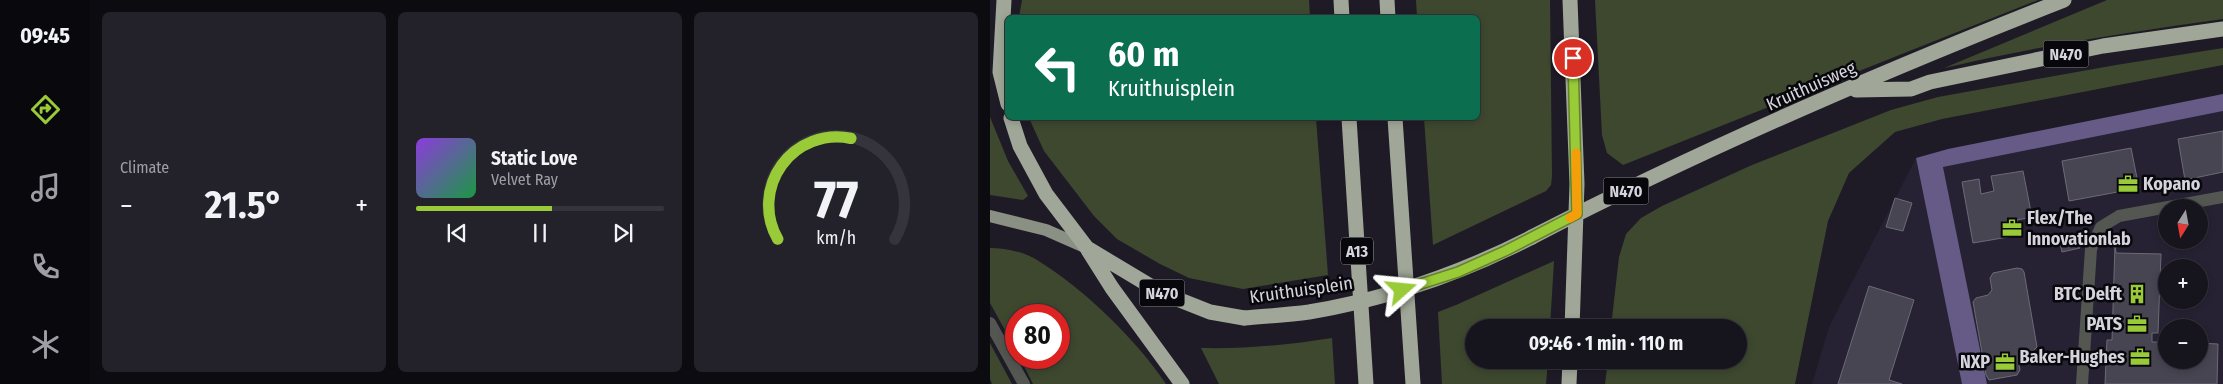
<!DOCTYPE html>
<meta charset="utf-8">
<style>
:root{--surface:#16141d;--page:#23212a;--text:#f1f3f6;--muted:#9e9ea4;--line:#35333b;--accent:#98cb37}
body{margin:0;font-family:"Fira Sans Condensed",sans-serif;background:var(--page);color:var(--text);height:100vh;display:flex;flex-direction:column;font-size:19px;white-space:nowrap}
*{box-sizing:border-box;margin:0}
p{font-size:16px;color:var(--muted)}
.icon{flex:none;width:28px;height:28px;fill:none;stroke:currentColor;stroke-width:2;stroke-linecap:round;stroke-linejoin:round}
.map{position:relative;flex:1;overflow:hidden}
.panel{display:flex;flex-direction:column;gap:12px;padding:12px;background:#0c0b10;width:900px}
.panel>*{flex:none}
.hud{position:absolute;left:15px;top:15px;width:475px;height:105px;border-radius:8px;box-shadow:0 2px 8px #0003,0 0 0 1px var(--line);background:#0b6e4f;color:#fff;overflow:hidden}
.needle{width:32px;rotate:191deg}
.fabs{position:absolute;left:1168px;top:199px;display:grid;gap:10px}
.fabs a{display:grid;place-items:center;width:50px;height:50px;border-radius:50%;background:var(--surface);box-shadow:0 2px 8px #0003,0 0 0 1px var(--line);font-size:25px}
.speed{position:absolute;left:15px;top:304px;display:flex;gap:10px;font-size:25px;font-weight:700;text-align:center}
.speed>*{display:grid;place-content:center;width:65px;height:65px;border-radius:50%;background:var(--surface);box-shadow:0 2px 8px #0003,0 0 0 1px var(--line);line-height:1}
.speed .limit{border:8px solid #d22;background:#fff;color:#111}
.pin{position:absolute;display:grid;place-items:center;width:42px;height:42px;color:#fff;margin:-21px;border:2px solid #fff;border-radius:50%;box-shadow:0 1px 5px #0007}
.me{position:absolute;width:55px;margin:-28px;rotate:72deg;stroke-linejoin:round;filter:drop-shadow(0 0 4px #0008)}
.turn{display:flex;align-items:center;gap:18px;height:105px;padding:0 20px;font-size:22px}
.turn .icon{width:65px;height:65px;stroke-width:2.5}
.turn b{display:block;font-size:35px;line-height:42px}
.big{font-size:38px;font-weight:700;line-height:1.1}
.panel .widget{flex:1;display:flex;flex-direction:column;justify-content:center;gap:8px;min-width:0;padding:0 18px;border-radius:8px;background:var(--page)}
.panel .dial{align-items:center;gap:0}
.dial svg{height:130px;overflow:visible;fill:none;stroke:var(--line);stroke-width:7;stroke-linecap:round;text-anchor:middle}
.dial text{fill:var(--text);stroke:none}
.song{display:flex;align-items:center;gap:15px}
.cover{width:60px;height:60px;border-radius:8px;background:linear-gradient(135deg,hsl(270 70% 55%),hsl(140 70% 35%))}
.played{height:5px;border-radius:2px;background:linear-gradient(90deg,var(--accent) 55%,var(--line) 55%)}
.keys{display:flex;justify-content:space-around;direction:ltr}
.heat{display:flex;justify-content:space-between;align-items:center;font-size:28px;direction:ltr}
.panel .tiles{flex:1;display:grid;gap:12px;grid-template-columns:repeat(3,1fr)}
.trip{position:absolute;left:475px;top:319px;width:282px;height:50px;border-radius:25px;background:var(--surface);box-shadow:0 2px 8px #0003,0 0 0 1px var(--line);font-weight:700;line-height:50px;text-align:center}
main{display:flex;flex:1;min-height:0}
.tab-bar{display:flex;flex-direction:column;width:90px;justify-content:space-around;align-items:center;background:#09080c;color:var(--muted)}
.tab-bar .icon{width:35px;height:35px}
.tab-bar .on{color:var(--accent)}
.tab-bar b{font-size:22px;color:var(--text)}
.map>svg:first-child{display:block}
.built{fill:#262233;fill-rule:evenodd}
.green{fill:#3d482f}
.water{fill:#665a86}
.building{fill:#484553;stroke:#6d6a78}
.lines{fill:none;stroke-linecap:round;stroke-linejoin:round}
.minor{stroke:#545751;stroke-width:12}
.major{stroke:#8a9083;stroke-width:12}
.highway{stroke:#a0a798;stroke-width:15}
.highway-bridge{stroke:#a0a798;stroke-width:15}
.route-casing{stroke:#638424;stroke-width:12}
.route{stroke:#98cb37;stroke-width:9}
.slow{stroke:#f59e0b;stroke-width:9}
.labels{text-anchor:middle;stroke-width:5;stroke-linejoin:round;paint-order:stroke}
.shield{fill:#08070c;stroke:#98969e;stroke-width:1}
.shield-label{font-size:16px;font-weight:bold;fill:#d5d3dc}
.street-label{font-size:18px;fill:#d5d3dc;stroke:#08070c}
.poi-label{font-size:18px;font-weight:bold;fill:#d5d3dc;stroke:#08070c;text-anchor:end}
</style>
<main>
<nav class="tab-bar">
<b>09:45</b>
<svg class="icon on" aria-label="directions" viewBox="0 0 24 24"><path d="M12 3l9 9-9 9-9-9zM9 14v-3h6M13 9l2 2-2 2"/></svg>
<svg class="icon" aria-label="music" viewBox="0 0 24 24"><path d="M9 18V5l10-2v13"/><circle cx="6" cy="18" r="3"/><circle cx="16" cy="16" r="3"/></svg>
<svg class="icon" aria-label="phone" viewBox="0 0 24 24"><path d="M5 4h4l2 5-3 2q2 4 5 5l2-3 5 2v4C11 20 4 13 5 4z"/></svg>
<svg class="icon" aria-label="climate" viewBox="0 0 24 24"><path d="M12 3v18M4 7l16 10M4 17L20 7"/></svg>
</nav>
<section class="panel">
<div class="tiles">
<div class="widget"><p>Climate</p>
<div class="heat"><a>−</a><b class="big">21.5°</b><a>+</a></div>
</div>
<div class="widget">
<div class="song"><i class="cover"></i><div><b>Static Love</b><p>Velvet Ray</p></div></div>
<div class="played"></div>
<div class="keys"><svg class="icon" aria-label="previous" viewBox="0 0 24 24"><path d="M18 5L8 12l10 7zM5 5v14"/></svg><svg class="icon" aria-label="pause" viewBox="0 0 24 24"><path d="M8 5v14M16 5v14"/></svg><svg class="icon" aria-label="next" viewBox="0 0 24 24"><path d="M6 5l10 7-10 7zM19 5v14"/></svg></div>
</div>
<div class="widget dial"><svg viewBox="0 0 100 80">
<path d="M14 69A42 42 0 1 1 86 69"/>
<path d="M14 69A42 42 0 0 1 59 7" stroke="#98cb37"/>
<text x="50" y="56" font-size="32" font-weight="700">77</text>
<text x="50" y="72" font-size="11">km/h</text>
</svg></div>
</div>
</section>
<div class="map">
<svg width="1233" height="384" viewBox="0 0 1233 384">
<rect width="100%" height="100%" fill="#1e1b27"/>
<path class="built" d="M 1233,111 L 1233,384 L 997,384 L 953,167 ZM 1176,208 L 1209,208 L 1209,240 L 1176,240 ZM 1176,268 L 1209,268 L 1209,300 L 1176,300 ZM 1176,328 L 1209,328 L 1209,360 L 1176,360 Z
M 926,158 L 972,384 L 822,384 L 839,327 Z"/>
<path class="green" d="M 32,0 L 319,0 L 320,17 L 29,17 Z
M 426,0 L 560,0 L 562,176 L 561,185 L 556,191 L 443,245 L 434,118 L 488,118 L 488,18 L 427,17 Z
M 605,0 L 1048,0 L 633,165 L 617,153 L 612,135 Z
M 1117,0 L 1233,0 L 1233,19 C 1140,32 1046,46 954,68 Z
M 1233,48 L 1233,65 L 952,119 L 905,132 L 859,173 L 838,221 L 805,384 L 615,384 L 618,360 L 749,360 L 749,328 L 621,327 L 629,257 L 636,234 L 651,218 L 672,206 L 762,165 L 901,110 L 948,97 L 1126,65 Z
M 0,117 L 18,161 L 38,196 L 33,200 L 0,195 Z
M 39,118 L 326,118 L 338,275 L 253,289 L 199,278 L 170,264 L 127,239 L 104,216 L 54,151 Z
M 0,248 C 16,248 34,252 47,260 C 94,289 146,339 176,384 L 43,384 L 30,358 L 69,358 L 69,315 L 26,315 L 26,350 L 0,303 Z
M 564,261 L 560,327 L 484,328 L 484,360 L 558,360 L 556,384 L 452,384 L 448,312 L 466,305 Z
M 342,338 L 345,384 L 229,384 L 211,348 C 256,349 298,345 342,338 Z
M 0,343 L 22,384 L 2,384 L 0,379 Z"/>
<path class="water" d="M 1233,94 L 1233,111 L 953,167 L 997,384 L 972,384 L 926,158 L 958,149 Z"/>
<path class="building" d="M 1233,131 L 1233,172 L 1195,180 L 1188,139 Z
M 1141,148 L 1149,188 L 1079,201 L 1072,161 Z
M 1033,171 L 1042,217 L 1027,220 L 1030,235 L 983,243 L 972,182 L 989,179 L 991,194 L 1004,191 L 1001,176 Z
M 905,198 L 922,203 L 913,231 L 896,227 Z
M 1088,236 L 1090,248 L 1072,252 L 1069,239 Z
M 1125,245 L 1126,253 L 1171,254 L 1168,333 L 1162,333 L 1162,342 L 1176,342 L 1176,360 L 1209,360 L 1209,343 L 1228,344 L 1227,384 L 1115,384 L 1117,340 L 1122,340 Z
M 1027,268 L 1032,269 L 1034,272 L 1047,347 L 1043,351 L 1032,353 L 1028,358 L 1030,370 L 1027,375 L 999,380 L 996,375 L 983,302 L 986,298 L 998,295 L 1002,290 L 1000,278 L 1003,273 Z
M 879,286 L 924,300 L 899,380 L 912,384 L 848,384 Z"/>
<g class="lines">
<path class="minor" d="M 0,323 L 34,384
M 1092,384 L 1101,249 L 1111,227 L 1129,216 L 1233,197"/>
<path class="major" d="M 0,216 L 56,230 L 97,248"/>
<path class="highway" d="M 14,0 L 10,72 L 18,104
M 351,0 L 352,18
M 397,0 L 398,18
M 580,0 L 587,184 L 582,328
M 866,90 L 921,89 L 940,82 L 1113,46 L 1233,29
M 21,118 L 30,146 L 56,194 L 97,248 L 172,293 L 220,312 L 254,318
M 359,118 L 376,384
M 405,118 L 423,384
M 542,237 C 714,148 893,71 1074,0
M 98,250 L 122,288 L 192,384
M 579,384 L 580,360"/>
<path class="highway-bridge" d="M 254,318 C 276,316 298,315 319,312 C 397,299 472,273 542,237"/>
</g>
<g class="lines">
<defs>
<path id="route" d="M 412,290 L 468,272 L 515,251 L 587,214 L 583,58"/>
</defs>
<use href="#route" class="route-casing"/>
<use href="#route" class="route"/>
<path class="slow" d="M 580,218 L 587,214 L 586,153"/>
</g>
<defs>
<symbol id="office-bare" viewBox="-9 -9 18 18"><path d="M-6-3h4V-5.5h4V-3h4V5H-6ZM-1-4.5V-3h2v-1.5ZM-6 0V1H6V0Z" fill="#98cb37" stroke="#08070c" stroke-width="2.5" paint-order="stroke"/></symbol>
<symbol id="building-bare" viewBox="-9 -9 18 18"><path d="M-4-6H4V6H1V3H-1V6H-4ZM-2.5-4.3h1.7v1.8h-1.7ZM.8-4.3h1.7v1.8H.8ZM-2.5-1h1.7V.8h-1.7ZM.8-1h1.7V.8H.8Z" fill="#98cb37" stroke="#08070c" stroke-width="2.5" paint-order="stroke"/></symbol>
</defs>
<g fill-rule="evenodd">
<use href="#office-bare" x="1124" y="170" width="28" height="28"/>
<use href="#office-bare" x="1008" y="214" width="28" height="28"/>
<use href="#building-bare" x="1133" y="280" width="28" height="28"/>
<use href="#office-bare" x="1133" y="310" width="28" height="28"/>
<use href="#office-bare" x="1136" y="343" width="28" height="28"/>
<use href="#office-bare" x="1001" y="348" width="28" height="28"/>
</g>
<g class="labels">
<g class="shield">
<rect x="1053.5" y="40.5" width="45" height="27" rx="4"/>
<rect x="613.5" y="177.5" width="45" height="27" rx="4"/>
<rect x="351" y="237.5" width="32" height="27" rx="4"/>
<rect x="149.5" y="279.5" width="45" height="27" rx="4"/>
</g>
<g class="shield-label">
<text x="1076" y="60">N470</text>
<text x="636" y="197">N470</text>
<text x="367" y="257">A13</text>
<text x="172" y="299">N470</text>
</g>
<g class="street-label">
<text transform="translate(821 86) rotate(-24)" y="6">Kruithuisweg</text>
<text transform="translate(311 290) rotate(-8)" y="6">Kruithuisplein</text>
</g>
<g class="poi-label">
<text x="1153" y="190" text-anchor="start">Kopano</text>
<text x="1037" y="224" text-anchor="start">Flex/The<tspan x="1037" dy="21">Innovationlab</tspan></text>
<text x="1132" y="300">BTC Delft</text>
<text x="1132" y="330">PATS</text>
<text x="1135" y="363">Baker-Hughes</text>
<text x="1000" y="368">NXP</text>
</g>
</g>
</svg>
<div class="fabs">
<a><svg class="needle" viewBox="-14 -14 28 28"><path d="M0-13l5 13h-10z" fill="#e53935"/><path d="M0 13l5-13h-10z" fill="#9e9ea4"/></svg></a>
<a>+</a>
<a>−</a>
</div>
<div class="speed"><div class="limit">80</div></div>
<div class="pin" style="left:583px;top:58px;background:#d93025"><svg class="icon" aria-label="arrive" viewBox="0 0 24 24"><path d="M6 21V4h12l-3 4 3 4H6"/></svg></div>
<svg class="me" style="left:412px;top:290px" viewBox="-20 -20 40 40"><path d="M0-17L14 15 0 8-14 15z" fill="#98cb37" stroke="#fff" stroke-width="4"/></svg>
<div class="trip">09:46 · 1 min · 110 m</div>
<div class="hud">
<div class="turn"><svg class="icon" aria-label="left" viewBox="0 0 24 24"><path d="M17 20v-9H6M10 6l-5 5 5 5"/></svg><div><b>60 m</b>Kruithuisplein</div></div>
</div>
</div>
</main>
